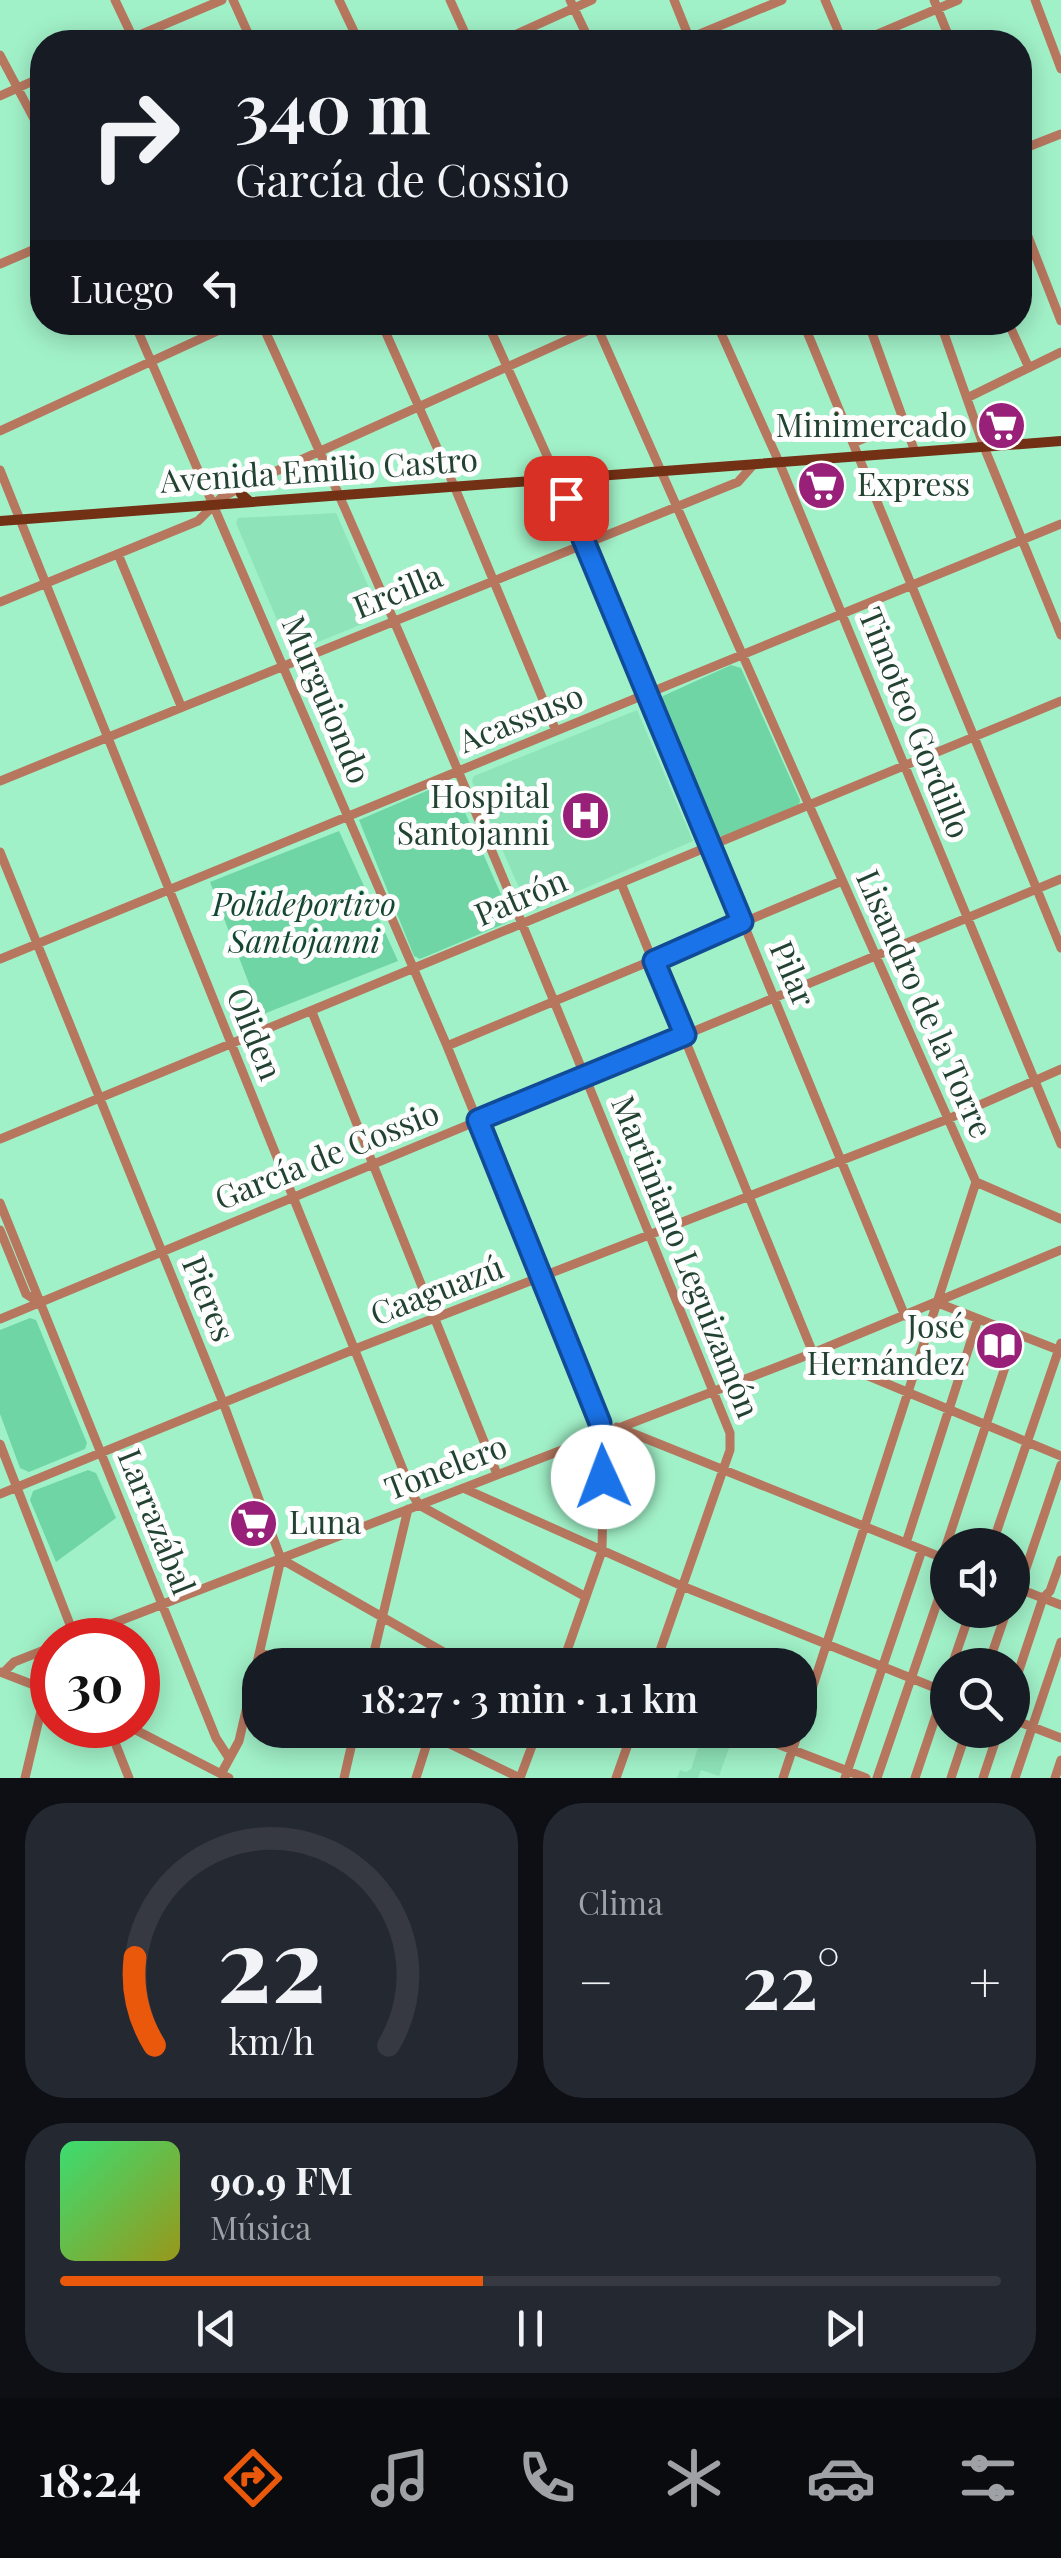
<!DOCTYPE html>
<html lang="es">
<meta charset="utf-8">
<style>
:root{--surface:#171b24;--page:#242831;--text:#f1f3f6;--muted:#9ea1a6;--line:#363941;--accent:#ea580c}
body{margin:0;font-family:"Playfair Display",serif;background:var(--page);color:var(--text);height:100vh;display:flex;flex-direction:column;font-size:38px;white-space:nowrap}
*{box-sizing:border-box;margin:0}
p{font-size:32px;color:var(--muted)}
.icon{flex:none;width:55px;height:55px;fill:none;stroke:currentColor;stroke-width:2;stroke-linecap:round;stroke-linejoin:round}
.map{position:relative;height:1778px;overflow:hidden}
.side{display:flex;flex-direction:column;gap:25px;padding:25px;background:#0d0f14;flex:1}
.side>*{flex:none}
.top-card{position:absolute;left:30px;top:30px;width:1002px;height:305px;border-radius:40px;box-shadow:0 5px 25px #0003;background:#171b24;color:var(--text);overflow:hidden}
.fabs{position:absolute;left:930px;top:1528px;display:grid;gap:20px}
.fabs a{display:grid;place-items:center;width:100px;height:100px;border-radius:50%;background:var(--surface);box-shadow:0 5px 25px #0003;font-size:50px}
.speed{position:absolute;left:30px;top:1618px;display:flex;gap:20px;font-size:50px;font-weight:700;text-align:center}
.speed>*{display:grid;place-content:center;width:130px;height:130px;border-radius:50%;background:var(--surface);box-shadow:0 5px 25px #0003;line-height:1}
.speed .limit{border:15px solid #d22;background:#fff;color:#111}
.pin{position:absolute;display:grid;place-items:center;width:85px;height:85px;color:#fff;margin:-42px;border-radius:20px;box-shadow:0 5px 15px #0006}
.me{position:absolute;width:110px;margin:-55px;rotate:358deg;stroke-linejoin:round;filter:drop-shadow(0 0 8px #0008)}
.turn{display:flex;align-items:center;gap:35px;height:210px;padding:0 40px;font-size:45px}
.turn .icon{width:130px;height:130px;stroke-width:2.5}
.turn b{display:block;font-size:70px;line-height:85px}
.then{display:flex;align-items:center;height:95px;padding:0 40px;background:#0003;gap:20px;font-size:38px}
.big{font-size:75px;font-weight:600;line-height:1.1}
.side .widget{flex:1;display:flex;flex-direction:column;justify-content:center;gap:15px;min-width:0;padding:0 35px;border-radius:40px;background:var(--page)}
.side .dial{align-items:center;gap:0}
.dial svg{height:260px;overflow:visible;fill:none;stroke:var(--line);stroke-width:7;stroke-linecap:round;text-anchor:middle}
.dial text{fill:var(--text);stroke:none}
.song{display:flex;align-items:center;gap:30px}
.cover{width:120px;height:120px;border-radius:15px;background:linear-gradient(135deg,hsl(140 70% 55%),hsl(60 70% 35%))}
.played{height:10px;border-radius:5px;background:linear-gradient(90deg,var(--accent) 45%,var(--line) 45%)}
.keys{display:flex;justify-content:space-around;direction:ltr}
.heat{display:flex;justify-content:space-between;align-items:center;font-size:55px;direction:ltr}
.side .tiles{flex:1;display:grid;gap:25px;grid-template-columns:1fr 1fr}
.widget:last-child{grid-column:span 2}
.trip{position:absolute;left:242px;top:1648px;width:575px;height:100px;border-radius:40px;background:var(--surface);box-shadow:0 5px 25px #0003;font-weight:600;line-height:100px;text-align:center}
.menu{display:flex;height:160px;justify-content:space-around;align-items:center;background:#090b0e;color:var(--muted)}
.menu .icon{width:70px;height:70px}
.menu .active{color:var(--accent)}
.menu b{font-size:45px;color:var(--text)}
.map>svg:first-child{display:block}
.built{fill:#8ee3b8}
.green{fill:#70d5a4}
.lines{fill:none;stroke-linecap:round;stroke-linejoin:round}
.minor{stroke:#b7775f;stroke-width:9}
.major{stroke:#723015;stroke-width:10}
.route-casing{stroke:#114b97;stroke-width:25}
.route{stroke:#1a73e8;stroke-width:18}
.labels{text-anchor:middle;stroke-width:10;stroke-linejoin:round;paint-order:stroke}
.poi-label{font-size:32px;fill:#224232;stroke:#fdfdfd;text-anchor:end}
.street-label{font-size:32px;fill:#224232;stroke:#fdfdfd}
.park-label{font-size:32px;font-style:italic;fill:#134731;stroke:#fdfdfd}
</style>
<div class="map">
<svg width="1061" height="1778" viewBox="0 0 1061 1778">
<rect width="100%" height="100%" fill="#a1f1c8"/>
<path class="built" d="M 336,513 L 380,613 L 377,618 L 291,653 L 236,523 L 238,518 Z
M 637,710 L 693,841 L 533,911 L 528,908 L 472,781 L 474,776 Z
M 704,1730 L 733,1737 L 719,1776 L 701,1770 L 698,1778 L 677,1778 L 680,1770 L 686,1772 L 691,1769 Z"/>
<path class="green" d="M 731,665 L 741,668 L 800,800 L 799,805 L 722,837 L 714,834 L 660,703 L 663,696 Z
M 445,783 L 453,785 L 510,915 L 506,923 L 420,959 L 414,956 L 359,820 Z
M 339,831 L 398,961 L 261,1015 L 210,882 Z
M 30,1318 L 36,1320 L 87,1443 L 85,1449 L 29,1472 L 20,1468 L 0,1414 L 0,1330 Z
M 88,1470 L 96,1473 L 116,1518 L 56,1562 L 30,1500 L 33,1491 Z"/>
<g class="lines">
<path class="minor" d="M 115,0 L 134,40
M 233,0 L 252,42
M 339,0 L 359,42
M 450,0 L 469,42
M 570,0 L 590,42
M 674,0 L 690,40
M 825,0 L 843,42
M 934,0 L 951,42
M 1035,0 L 1061,69
M 690,38 L 782,0
M 123,42 L 222,0
M 499,42 L 592,0
M 859,42 L 958,0
M 0,55 L 42,134
M 0,96 L 42,77
M 1020,150 L 1061,134
M 1020,216 L 1061,321
M 0,264 L 42,246
M 134,322 L 447,1046 L 600,1423 L 604,1440 L 602,1551 L 562,1665
M 261,322 C 429,688 579,1061 730,1433 L 730,1450 L 655,1665
M 381,322 L 455,488 L 556,731
M 487,322 L 566,498 L 649,694 L 905,1316
M 595,322 L 976,1182 L 800,1726
M 716,322 L 779,462 L 1061,1144
M 803,322 L 1061,948
M 868,322 L 915,452
M 940,322 L 984,447 L 1061,635
M 1008,322 L 1029,368
M 967,398 L 1061,352
M 0,431 L 237,322
M 853,443 L 904,421
M 0,470 L 414,1497 L 419,1505 L 586,1597
M 118,554 L 181,706
M 0,602 L 198,521 L 221,498 L 245,485 L 607,322
M 0,781 L 738,482 L 754,464
M 0,852 L 224,1405 L 281,1559 L 239,1741 L 221,1774
M 621,883 L 813,1353
M 0,959 L 1061,524
M 312,1012 L 497,1474
M 447,1046 L 842,881
M 0,1139 L 1061,701
M 976,1182 L 1061,1219
M 0,1203 L 216,1738 L 229,1758
M 0,1230 L 26,1294 L 37,1301
M 938,1303 L 1061,1351
M 0,1319 L 1061,879
M 813,1353 L 1061,1456
M 617,1427 L 948,1560
M 0,1444 L 76,1640
M 463,1488 L 682,1586 L 948,1693
M 0,1494 L 355,1349 L 948,1119 L 1061,1069
M 906,1543 L 978,1319
M 992,1545 L 1061,1343
M 942,1558 L 1016,1334
M 281,1559 L 466,1665
M 1012,1586 L 1061,1605
M 1012,1595 L 1022,1580 L 1061,1465
M 70,1640 L 813,1353 L 1061,1250
M 260,1652 L 286,1665
M 371,1665 L 408,1509
M 952,1665 L 971,1610
M 988,1665 L 1007,1610
M 0,1672 L 52,1692
M 3,1673 L 14,1662 L 52,1647
M 1012,1691 L 1043,1598 L 1050,1591 L 1061,1560
M 1012,1719 L 1061,1738
M 108,1725 L 129,1778
M 126,1725 L 229,1778
M 421,1730 L 520,1778
M 741,1730 L 866,1778
M 25,1778 L 46,1690
M 344,1778 L 355,1730
M 416,1778 L 430,1734
M 520,1778 L 538,1730
M 616,1778 L 633,1730
M 783,1778 L 799,1730
M 845,1778 L 922,1550
M 877,1778 L 948,1571
M 915,1778 L 948,1680
M 951,1778 L 967,1730
M 983,1778 L 999,1730
M 1015,1778 L 1061,1642
M 1055,1778 L 1061,1760"/>
<path class="major" d="M 245,485 L 241,494 L 249,501
M 0,521 L 1061,441"/>
</g>
<g class="lines">
<defs>
<path id="route" d="M 566,498 L 742,922 L 654,961 L 685,1035 L 478,1120 L 600,1423 L 603,1477"/>
</defs>
<use href="#route" class="route-casing"/>
<use href="#route" class="route"/>
</g>
<defs>
<symbol id="supermarket-disc" viewBox="-11 -11 22 22"><circle r="9.5" fill="#992079" stroke="#fdfdfd"/><path d="M-6-5.5h2.5l.6 2H6L4.5 2H-2.5L-4.4-4H-6ZM-1.5 3.2a1.3 1.3 0 1 0 .1 0ZM3 3.2a1.3 1.3 0 1 0 .1 0Z" fill="#fff"/></symbol>
<symbol id="hospital-disc" viewBox="-11 -11 22 22"><circle r="9.5" fill="#992079" stroke="#fdfdfd"/><path d="M-5-5h3v3.5h4V-5h3V5h-3V1.5h-4V5h-3Z" fill="#fff"/></symbol>
<symbol id="library-disc" viewBox="-11 -11 22 22"><circle r="9.5" fill="#992079" stroke="#fdfdfd"/><path d="M-6-4Q-3-5.5-.7-3.5V5Q-3 3-6 4ZM6-4Q3-5.5 .7-3.5V5Q3 3 6 4Z" fill="#fff"/></symbol>
</defs>
<g fill-rule="evenodd">
<use href="#supermarket-disc" x="974" y="398" width="55" height="55"/>
<use href="#supermarket-disc" x="794" y="458" width="55" height="55"/>
<use href="#hospital-disc" x="558" y="788" width="55" height="55"/>
<use href="#library-disc" x="972" y="1318" width="55" height="55"/>
<use href="#supermarket-disc" x="226" y="1496" width="55" height="55"/>
</g>
<g class="labels">
<g class="poi-label">
<text x="967" y="437">Minimercado</text>
<text x="857" y="496" text-anchor="start">Express</text>
<text x="550" y="808">Hospital<tspan x="550" dy="37">Santojanni</tspan></text>
<text x="965" y="1338">José<tspan x="965" dy="37">Hernández</tspan></text>
<text x="289" y="1534" text-anchor="start">Luna</text>
</g>
<g class="street-label">
<text transform="translate(319 471) rotate(-4)" y="11">Avenida Emilio Castro</text>
<text transform="translate(398 592) rotate(-22)" y="11">Ercilla</text>
<text transform="translate(326 700) rotate(67)" y="11">Murguiondo</text>
<text transform="translate(521 719) rotate(-22)" y="11">Acassuso</text>
<text transform="translate(914 723) rotate(68)" y="11">Timoteo Gordillo</text>
<text transform="translate(521 898) rotate(-23)" y="11">Patrón</text>
<text transform="translate(792 974) rotate(67)" y="11">Pilar</text>
<text transform="translate(924 1004) rotate(66)" y="11">Lisandro de la Torre</text>
<text transform="translate(254 1034) rotate(68)" y="11">Oliden</text>
<text transform="translate(327 1156) rotate(-22)" y="11">García de Cossio</text>
<text transform="translate(685 1257) rotate(68)" y="11">Martiniano Leguizamón</text>
<text transform="translate(437 1291) rotate(-21)" y="11">Caaguazú</text>
<text transform="translate(208 1299) rotate(68)" y="11">Pieres</text>
<text transform="translate(446 1468) rotate(-21)" y="11">Tonelero</text>
<text transform="translate(156 1522) rotate(68)" y="11">Larrazábal</text>
</g>
<g class="park-label">
<text x="304" y="916">Polideportivo<tspan x="304" dy="37">Santojanni</tspan></text>
</g>
</g>
</svg>
<div class="fabs">
<a><svg class="icon" aria-label="sound" viewBox="0 0 24 24"><path d="M4 9h4l5-4v14l-5-4H4zM17 9q2 3 0 6"/></svg></a>
<a><svg class="icon" aria-label="search" viewBox="0 0 24 24"><circle cx="10" cy="10" r="6"/><path d="M15 15l6 6"/></svg></a>
</div>
<div class="speed"><div class="limit">30</div></div>
<div class="pin" style="left:566px;top:498px;background:#d93025"><svg class="icon" aria-label="arrive" viewBox="0 0 24 24"><path d="M6 21V4h12l-3 4 3 4H6"/></svg></div>
<svg class="me" style="left:603px;top:1477px" viewBox="-20 -20 40 40"><circle r="19" fill="#fff"/><path d="M0-13L10 11 0 6-10 11z" fill="#1a73e8"/></svg>
<div class="trip">18:27 · 3 min · 1.1 km</div>
<div class="top-card">
<div class="turn"><svg class="icon" aria-label="right" viewBox="0 0 24 24"><path d="M7 20v-9h11M14 6l5 5-5 5"/></svg><div><b>340 m</b>García de Cossio</div></div>
<div class="then">Luego<svg class="icon" aria-label="left" viewBox="0 0 24 24"><path d="M17 20v-9H6M10 6l-5 5 5 5"/></svg></div>
</div>
</div>
<section class="side">
<div class="tiles">
<div class="widget dial"><svg viewBox="0 0 100 80">
<path d="M14 69A42 42 0 1 1 86 69"/>
<path d="M14 69A42 42 0 0 1 8 42" stroke="#ea580c"/>
<text x="50" y="56" font-size="32" font-weight="700">22</text>
<text x="50" y="72" font-size="11">km/h</text>
</svg></div>
<div class="widget"><p>Clima</p>
<div class="heat"><a>−</a><b class="big">22°</b><a>+</a></div>
</div>
<div class="widget">
<div class="song"><i class="cover"></i><div><b>90.9 FM</b><p>Música</p></div></div>
<div class="played"></div>
<div class="keys"><svg class="icon" aria-label="previous" viewBox="0 0 24 24"><path d="M18 5L8 12l10 7zM5 5v14"/></svg><svg class="icon" aria-label="pause" viewBox="0 0 24 24"><path d="M8 5v14M16 5v14"/></svg><svg class="icon" aria-label="next" viewBox="0 0 24 24"><path d="M6 5l10 7-10 7zM19 5v14"/></svg></div>
</div>
</div>
</section>
<nav class="menu">
<b>18:24</b>
<svg class="icon active" aria-label="directions" viewBox="0 0 24 24"><path d="M12 3l9 9-9 9-9-9zM9 14v-3h6M13 9l2 2-2 2"/></svg>
<svg class="icon" aria-label="music" viewBox="0 0 24 24"><path d="M9 18V5l10-2v13"/><circle cx="6" cy="18" r="3"/><circle cx="16" cy="16" r="3"/></svg>
<svg class="icon" aria-label="phone" viewBox="0 0 24 24"><path d="M5 4h4l2 5-3 2q2 4 5 5l2-3 5 2v4C11 20 4 13 5 4z"/></svg>
<svg class="icon" aria-label="climate" viewBox="0 0 24 24"><path d="M12 3v18M4 7l16 10M4 17L20 7"/></svg>
<svg class="icon" aria-label="car" viewBox="0 0 24 24"><path d="M5 17H2v-5l4-1 3-4h7l3 4 3 1v5h-3M9 17h6M6 11h13"/><circle cx="7" cy="17" r="2"/><circle cx="17" cy="17" r="2"/></svg>
<svg class="icon" aria-label="filters" viewBox="0 0 24 24"><path d="M4 7h16M4 17h16"/><circle cx="9" cy="7" r="2"/><circle cx="15" cy="17" r="2"/></svg>
</nav>
